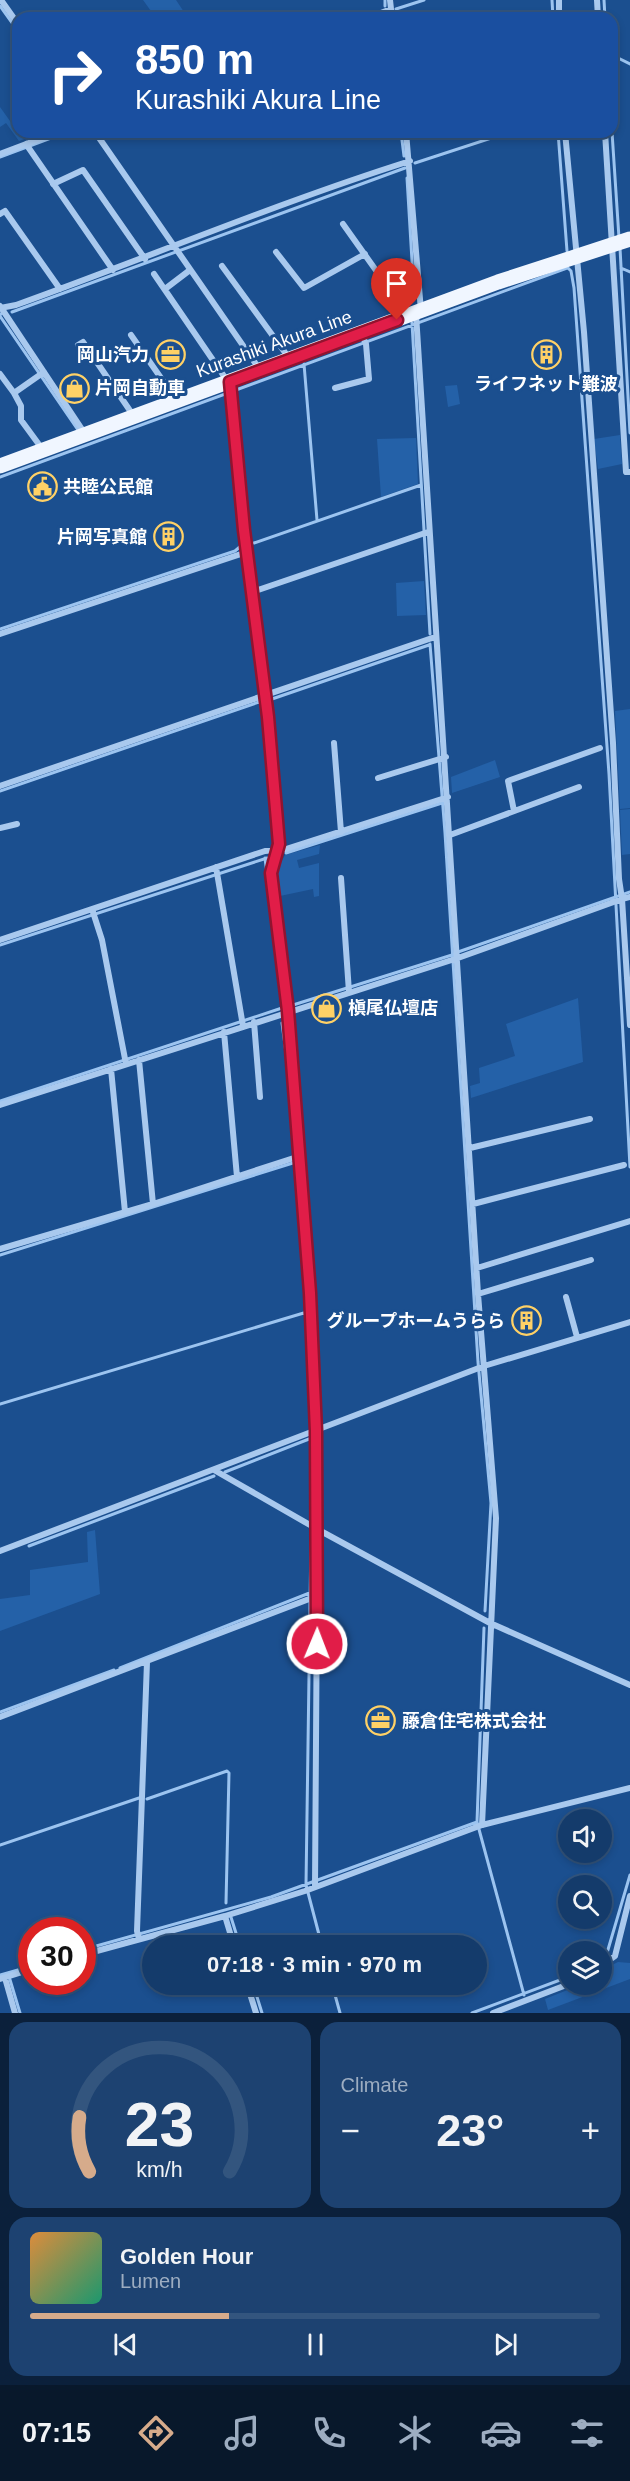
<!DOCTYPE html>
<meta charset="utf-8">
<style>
:root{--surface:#143b6b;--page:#1d4271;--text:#f1f3f6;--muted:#9dadc1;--line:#33557e;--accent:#d6ab8b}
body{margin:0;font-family:Arial,"Noto Sans JP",sans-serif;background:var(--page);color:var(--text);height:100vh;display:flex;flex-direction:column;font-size:22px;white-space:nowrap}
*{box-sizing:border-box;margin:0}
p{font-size:20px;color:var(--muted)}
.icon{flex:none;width:33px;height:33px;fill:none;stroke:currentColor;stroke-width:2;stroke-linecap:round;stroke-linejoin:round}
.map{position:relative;height:2013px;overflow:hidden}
.side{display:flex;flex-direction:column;gap:9px;padding:9px;background:#0b203b;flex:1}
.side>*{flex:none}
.top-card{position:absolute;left:12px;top:12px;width:606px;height:126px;border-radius:18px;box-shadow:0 3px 9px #0003,0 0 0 2px var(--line);background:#1a4fa0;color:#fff;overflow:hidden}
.fabs{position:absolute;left:558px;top:1809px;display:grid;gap:12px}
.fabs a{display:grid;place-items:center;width:54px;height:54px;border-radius:50%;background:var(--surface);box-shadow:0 3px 9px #0003,0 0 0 2px var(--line);font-size:30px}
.speed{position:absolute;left:18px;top:1917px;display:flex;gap:12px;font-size:30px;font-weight:700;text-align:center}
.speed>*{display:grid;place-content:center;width:78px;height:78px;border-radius:50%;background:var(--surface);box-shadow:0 3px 9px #0003,0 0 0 2px var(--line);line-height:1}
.speed .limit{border:9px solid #d22;background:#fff;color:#111}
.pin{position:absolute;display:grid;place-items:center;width:51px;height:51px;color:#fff;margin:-62px -26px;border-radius:50% 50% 50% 0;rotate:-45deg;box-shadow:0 0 6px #0007}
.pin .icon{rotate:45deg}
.me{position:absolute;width:66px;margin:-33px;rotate:1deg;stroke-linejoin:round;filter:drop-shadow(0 0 4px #0008)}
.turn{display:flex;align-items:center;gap:21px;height:126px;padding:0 24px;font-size:27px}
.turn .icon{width:78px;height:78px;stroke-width:2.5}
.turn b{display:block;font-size:42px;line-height:51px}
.big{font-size:45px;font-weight:700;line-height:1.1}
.side .widget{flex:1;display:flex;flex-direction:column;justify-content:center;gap:9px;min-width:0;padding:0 21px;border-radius:18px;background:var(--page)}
.side .dial{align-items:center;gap:0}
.dial svg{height:156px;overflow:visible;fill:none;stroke:var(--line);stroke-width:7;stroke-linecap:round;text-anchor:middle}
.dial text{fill:var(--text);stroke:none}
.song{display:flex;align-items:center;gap:18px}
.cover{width:72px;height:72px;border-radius:9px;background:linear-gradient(135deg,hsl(30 70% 55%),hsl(160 70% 35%))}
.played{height:6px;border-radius:3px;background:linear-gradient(90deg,var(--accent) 35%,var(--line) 35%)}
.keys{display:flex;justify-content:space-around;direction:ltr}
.heat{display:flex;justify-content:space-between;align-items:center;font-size:33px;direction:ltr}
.side .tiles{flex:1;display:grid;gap:9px;grid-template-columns:1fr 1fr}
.widget:last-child{grid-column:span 2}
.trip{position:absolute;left:142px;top:1935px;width:345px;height:60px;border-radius:30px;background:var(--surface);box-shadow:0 3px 9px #0003,0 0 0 2px var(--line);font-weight:700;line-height:60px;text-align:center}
.menu{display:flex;height:96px;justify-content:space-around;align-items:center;background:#08182b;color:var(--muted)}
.menu .icon{width:42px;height:42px}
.menu .selected{color:var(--accent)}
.menu b{font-size:27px;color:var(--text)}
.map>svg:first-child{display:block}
.green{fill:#2461a8}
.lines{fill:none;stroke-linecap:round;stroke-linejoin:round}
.stream{stroke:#9cc4f0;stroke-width:3}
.street{stroke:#a9c9ee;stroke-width:6}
.primary{stroke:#f0f6ff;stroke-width:15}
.route-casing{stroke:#92132f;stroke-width:15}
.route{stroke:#e11d48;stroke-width:10}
.labels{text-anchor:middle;stroke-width:6;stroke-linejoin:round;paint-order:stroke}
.street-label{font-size:18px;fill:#fff;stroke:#1b4f8f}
.poi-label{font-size:18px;font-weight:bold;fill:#fff;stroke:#1b4f8f;text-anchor:start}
</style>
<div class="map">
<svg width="630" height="2013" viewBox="0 0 630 2013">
<rect width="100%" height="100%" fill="#1b4f8f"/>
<path class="green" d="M 143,0 L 176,0 L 188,18 L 156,18 Z
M 0,107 L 20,135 L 27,138 L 19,141 L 6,123 L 0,127 Z
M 457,385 L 460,404 L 448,407 L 445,386 Z
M 620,435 L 622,464 L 598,469 L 594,439 Z
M 416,438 L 418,484 L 381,497 L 377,439 Z
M 424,581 L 426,615 L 397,616 L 396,583 Z
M 630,709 L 630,808 L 620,809 L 615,711 Z
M 495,760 L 500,777 L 452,793 L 451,777 Z
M 630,809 L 630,854 L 622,855 L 620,810 Z
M 320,845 L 319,854 L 297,860 L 299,868 L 319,863 L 319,896 L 314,897 L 313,889 L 280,896 L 276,872 L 285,855 Z
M 578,998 L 583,1062 L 471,1098 L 470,1086 L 480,1083 L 479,1068 L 515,1056 L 506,1024 Z
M 95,1530 L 100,1594 L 0,1631 L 0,1599 L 30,1595 L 30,1570 L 88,1562 L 87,1532 Z
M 618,1962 L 630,1963 L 630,1979 L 548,2010 L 545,1999 L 580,1985 L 602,1984 L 602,1970 Z"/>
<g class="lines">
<path class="stream" d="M 385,0 L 385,6
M 552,0 L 553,18
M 604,0 L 605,18
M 0,6 L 18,31
M 396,9 L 424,0
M 382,18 L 386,17
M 612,55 L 630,64
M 401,132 L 404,156
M 558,132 L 567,251
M 612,132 L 619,238
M 0,157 L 67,132
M 415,163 L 510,132
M 407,178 L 414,294
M 620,248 L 630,433
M 566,266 L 571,271 L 574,288 L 609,774 L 630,1167
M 621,268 L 630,272
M 12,312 L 405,168
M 0,314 L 1,314
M 0,316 L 78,430
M 412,323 L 430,634
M 304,364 L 317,520
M 228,392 L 232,438
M 0,477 L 567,268
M 254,543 L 421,485
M 243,557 L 263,709 L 275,843
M 0,629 L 235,551 L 242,545
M 430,644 L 445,833 L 478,1362 L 491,1503 L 485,1611
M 272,699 L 429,645
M 0,791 L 262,701
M 286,853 L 442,803
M 265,858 L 284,1007
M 0,945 L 267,858
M 458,952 L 630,892
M 293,1005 L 452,955
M 282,1023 C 301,1156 306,1291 311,1425
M 0,1101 L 285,1007
M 0,1255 L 296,1162
M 0,1404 L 307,1312
M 311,1437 L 311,1518
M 225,1472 L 309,1439
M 311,1536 L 306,1885 L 322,1946
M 29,1546 L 214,1476
M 484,1628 L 477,1822 L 524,1995
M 120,1668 L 312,1592
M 0,1712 L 114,1670
M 147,1799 L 227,1771 L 229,1773 L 226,1903
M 0,1845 L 139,1798
M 230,1914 L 240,1946
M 82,1950 L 271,1897 L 477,1822
M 602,1957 L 607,1953 L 630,1875
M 8,1973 L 20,2013
M 0,1975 L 32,1966
M 253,1984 L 262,2013
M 332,1984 L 340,2013
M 472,2013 L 568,1977"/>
<path class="street" d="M 1,0 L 18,24
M 390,0 L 392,18
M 559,0 L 559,18
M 597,0 L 598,18
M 368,18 L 391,9
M 95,132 L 260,370
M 406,132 L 421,311
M 565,132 L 584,332 L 613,743 L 619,879 L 622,899 L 630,897
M 605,132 L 626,472 L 630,472
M 26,144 L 113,270
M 0,154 L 58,132
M 53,184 L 83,170 L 145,259
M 0,214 L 5,211 L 60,289
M 343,224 L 407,314
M 276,252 L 304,288 L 365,254
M 222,266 L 289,358
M 154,274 L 228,382
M 165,289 L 190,270
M 0,306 L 85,434
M 0,308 L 16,305 C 147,258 277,203 410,161
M 416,314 L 478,1294 L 496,1518 L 482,1825
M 131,335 L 177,401
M 78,345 L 83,342 L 133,415
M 0,374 L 14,393 L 44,372
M 230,382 L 244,530 L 266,696 L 279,844 L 271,873 L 288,1011 L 310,1293 L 316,1431 L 317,1596 L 315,1887
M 335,388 L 369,379 L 366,344 L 361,333
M 14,393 L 21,406 L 21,420 L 43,450
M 252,592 L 428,532
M 0,634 L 247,552
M 334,743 L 341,832
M 378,778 L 446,757
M 0,786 L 435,637
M 514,811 L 508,781 L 600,748
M 0,828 L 17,824
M 450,835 L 579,787
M 216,867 L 243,1026
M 341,878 L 349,992
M 92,909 L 102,940 L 126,1064
M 0,940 L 265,851 L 286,849 L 448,797
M 254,1022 L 260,1097
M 224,1032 L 237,1177
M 139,1060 L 153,1204
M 111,1069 L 125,1212
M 0,1105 L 458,958 L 622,899 L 630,1025
M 470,1148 L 590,1119
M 473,1204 L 624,1165
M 0,1249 L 153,1204 L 300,1156
M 477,1268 L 630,1221
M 478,1294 L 591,1260
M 566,1297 L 577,1337
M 214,1470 L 317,1529 L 490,1623 L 630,1685
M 0,1551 L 484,1366 L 630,1322
M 0,1717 L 317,1596
M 225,1916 L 234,1946
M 139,1939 L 137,1931 L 147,1662
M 82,1955 L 225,1916 L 305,1891 L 482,1825 L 630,1788
M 602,1965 L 615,1956 L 630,1896
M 5,1978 L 15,2013
M 0,1979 L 32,1969
M 247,1984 L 256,2013
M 493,2013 L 569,1984"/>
<path class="primary" d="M 0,466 L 498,282 L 630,239"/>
</g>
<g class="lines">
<defs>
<path id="route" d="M 317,1644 L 316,1431 L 310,1293 L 288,1011 L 271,873 L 279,844 L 268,717 L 244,530 L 230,382 L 397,320"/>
</defs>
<use href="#route" class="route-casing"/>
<use href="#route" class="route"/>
</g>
<defs>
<symbol id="office-ring" viewBox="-11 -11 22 22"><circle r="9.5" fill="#1b4f8f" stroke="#ffd166" stroke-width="1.5"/><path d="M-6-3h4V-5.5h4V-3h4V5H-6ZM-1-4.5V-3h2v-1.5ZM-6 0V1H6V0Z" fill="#ffd166"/></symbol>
<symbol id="building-ring" viewBox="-11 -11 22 22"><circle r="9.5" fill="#1b4f8f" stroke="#ffd166" stroke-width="1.5"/><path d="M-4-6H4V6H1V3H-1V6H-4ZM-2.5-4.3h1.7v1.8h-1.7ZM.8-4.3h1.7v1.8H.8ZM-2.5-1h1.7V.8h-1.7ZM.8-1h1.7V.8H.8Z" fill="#ffd166"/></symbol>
<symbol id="shop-ring" viewBox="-11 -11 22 22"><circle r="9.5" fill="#1b4f8f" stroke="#ffd166" stroke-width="1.5"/><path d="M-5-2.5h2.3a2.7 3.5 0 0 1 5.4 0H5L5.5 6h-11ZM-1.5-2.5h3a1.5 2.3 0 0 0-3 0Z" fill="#ffd166"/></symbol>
<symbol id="civic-ring" viewBox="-11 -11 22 22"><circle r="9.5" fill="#1b4f8f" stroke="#ffd166" stroke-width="1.5"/><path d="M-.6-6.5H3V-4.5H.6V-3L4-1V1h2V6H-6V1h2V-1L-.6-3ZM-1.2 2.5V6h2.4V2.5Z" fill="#ffd166"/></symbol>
</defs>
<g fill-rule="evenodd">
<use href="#office-ring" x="154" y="338" width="33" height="33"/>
<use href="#building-ring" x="530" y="338" width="33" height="33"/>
<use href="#shop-ring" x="58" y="372" width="33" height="33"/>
<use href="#civic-ring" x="26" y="470" width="33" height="33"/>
<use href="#building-ring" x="152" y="520" width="33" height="33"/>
<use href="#shop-ring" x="310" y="992" width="33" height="33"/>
<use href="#building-ring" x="510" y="1304" width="33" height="33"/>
<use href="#office-ring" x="364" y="1704" width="33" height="33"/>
</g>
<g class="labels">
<g class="street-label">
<text transform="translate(274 344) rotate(-20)" y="6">Kurashiki Akura Line</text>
</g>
<g class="poi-label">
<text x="149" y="361" text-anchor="end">岡山汽力</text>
<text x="546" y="390" text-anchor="middle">ライフネット難波</text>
<text x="95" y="394">片岡自動車</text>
<text x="63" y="493">共睦公民館</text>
<text x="147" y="543" text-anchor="end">片岡写真館</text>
<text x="348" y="1014">槇尾仏壇店</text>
<text x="505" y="1327" text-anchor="end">グループホームうらら</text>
<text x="402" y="1727">藤倉住宅株式会社</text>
</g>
</g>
</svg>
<div class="fabs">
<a><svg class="icon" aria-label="sound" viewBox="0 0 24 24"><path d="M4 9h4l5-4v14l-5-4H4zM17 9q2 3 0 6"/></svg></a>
<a><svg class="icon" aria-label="search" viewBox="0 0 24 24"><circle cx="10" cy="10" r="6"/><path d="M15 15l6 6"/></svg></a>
<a><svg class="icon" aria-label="layers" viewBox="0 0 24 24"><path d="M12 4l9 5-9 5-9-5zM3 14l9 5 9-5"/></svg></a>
</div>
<div class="speed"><div class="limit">30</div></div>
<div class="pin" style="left:397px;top:320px;background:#d93025"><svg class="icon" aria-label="arrive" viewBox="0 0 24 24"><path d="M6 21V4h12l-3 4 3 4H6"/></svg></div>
<svg class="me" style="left:317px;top:1644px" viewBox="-20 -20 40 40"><circle r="17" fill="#e11d48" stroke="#fff" stroke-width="3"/><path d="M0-11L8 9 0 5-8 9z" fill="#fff"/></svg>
<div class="trip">07:18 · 3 min · 970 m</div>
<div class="top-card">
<div class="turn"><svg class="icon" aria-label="right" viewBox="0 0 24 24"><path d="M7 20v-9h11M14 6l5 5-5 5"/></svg><div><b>850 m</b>Kurashiki Akura Line</div></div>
</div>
</div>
<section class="side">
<div class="tiles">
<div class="widget dial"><svg viewBox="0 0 100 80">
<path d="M14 69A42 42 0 1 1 86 69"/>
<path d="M14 69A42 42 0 0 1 9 41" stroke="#d6ab8b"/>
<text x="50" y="56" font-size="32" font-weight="700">23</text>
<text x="50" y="72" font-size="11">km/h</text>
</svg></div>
<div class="widget"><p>Climate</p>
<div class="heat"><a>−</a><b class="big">23°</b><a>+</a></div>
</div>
<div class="widget">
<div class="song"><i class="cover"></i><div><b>Golden Hour</b><p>Lumen</p></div></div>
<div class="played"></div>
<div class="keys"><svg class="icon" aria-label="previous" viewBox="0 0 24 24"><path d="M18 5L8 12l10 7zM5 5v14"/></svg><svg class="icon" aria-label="pause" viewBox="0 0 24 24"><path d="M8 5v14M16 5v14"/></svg><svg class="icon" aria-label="next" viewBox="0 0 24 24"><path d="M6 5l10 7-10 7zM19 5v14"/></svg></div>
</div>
</div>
</section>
<nav class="menu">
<b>07:15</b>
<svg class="icon selected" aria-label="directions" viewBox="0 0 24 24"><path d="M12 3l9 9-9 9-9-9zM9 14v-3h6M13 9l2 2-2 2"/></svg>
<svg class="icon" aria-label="music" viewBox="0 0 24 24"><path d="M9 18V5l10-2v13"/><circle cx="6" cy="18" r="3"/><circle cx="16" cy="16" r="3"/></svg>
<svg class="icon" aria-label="phone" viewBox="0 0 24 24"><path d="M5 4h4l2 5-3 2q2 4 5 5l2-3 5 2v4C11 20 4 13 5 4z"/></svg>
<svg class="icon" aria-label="climate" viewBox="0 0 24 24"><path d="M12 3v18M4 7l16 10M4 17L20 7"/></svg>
<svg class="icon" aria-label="car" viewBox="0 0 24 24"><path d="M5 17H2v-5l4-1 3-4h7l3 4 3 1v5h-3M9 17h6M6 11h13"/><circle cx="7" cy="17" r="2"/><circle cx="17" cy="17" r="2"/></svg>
<svg class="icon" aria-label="filters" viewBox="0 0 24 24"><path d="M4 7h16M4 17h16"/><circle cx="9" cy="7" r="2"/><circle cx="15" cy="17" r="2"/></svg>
</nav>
